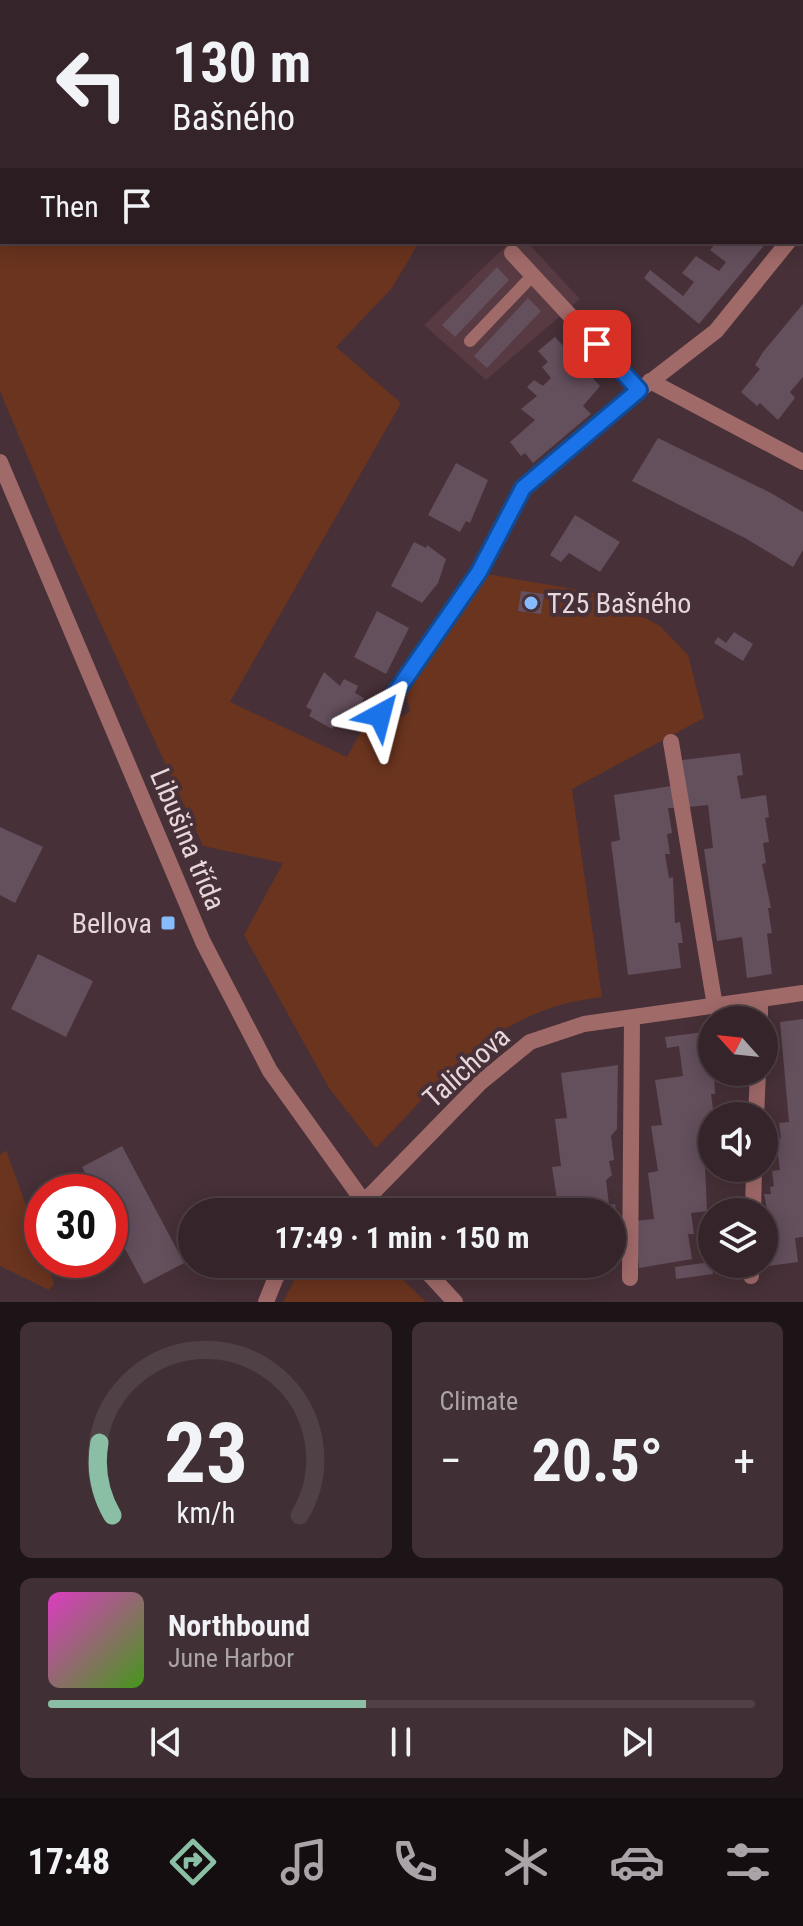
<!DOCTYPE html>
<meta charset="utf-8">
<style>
:root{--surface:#352429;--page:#403035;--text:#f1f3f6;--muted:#aaa4a8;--line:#4f4146;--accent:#8abfa5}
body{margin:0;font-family:"Roboto Condensed",sans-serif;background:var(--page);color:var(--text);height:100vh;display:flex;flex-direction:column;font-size:30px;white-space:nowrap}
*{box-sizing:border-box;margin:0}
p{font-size:26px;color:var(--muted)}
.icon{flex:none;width:44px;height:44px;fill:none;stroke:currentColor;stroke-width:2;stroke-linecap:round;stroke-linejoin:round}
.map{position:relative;height:1302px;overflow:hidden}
.panel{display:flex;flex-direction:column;gap:20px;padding:20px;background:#1d1417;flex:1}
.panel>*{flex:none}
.hud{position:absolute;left:0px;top:0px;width:804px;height:244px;box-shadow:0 4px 20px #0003,0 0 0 2px var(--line);background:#352429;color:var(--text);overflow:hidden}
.needle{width:52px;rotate:297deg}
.controls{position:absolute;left:698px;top:1006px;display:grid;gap:16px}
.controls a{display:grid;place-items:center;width:80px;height:80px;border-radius:50%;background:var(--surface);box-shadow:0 4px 20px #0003,0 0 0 2px var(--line);font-size:40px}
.speed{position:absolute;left:24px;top:1174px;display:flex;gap:16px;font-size:40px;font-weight:700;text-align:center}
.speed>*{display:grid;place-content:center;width:104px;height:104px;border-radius:50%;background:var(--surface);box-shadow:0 4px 20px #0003,0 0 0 2px var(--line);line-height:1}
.speed .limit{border:12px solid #d22;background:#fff;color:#111}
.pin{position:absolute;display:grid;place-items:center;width:68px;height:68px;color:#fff;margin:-34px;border-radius:16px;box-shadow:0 4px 12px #0006}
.me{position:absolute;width:88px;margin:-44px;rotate:38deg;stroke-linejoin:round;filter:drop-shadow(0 0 6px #0008)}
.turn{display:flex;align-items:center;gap:28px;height:168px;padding:0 40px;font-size:36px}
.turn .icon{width:104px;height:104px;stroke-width:2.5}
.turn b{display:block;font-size:56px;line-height:68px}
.then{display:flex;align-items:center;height:76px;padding:0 40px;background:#0003;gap:16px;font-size:30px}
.big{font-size:60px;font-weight:700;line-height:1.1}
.panel .widget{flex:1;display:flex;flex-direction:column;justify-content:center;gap:12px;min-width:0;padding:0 28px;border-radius:12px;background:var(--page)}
.panel .dial{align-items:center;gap:0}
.dial svg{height:208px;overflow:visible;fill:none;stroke:var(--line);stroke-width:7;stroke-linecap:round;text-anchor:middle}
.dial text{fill:var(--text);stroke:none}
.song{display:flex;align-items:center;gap:24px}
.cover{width:96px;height:96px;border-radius:12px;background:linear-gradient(135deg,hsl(310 70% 55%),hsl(100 70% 35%))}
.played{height:8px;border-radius:4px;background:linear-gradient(90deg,var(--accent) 45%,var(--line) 45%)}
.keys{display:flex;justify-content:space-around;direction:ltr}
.heat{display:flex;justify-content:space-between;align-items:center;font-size:44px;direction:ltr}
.panel .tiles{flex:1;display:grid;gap:20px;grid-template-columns:1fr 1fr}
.widget:last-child{grid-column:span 2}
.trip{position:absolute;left:178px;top:1198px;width:448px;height:80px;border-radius:40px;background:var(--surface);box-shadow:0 4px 20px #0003,0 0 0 2px var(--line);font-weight:700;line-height:80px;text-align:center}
.tabs{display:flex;height:128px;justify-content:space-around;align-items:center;background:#150e10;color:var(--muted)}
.tabs .icon{width:56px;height:56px}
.tabs .selected{color:var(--accent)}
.tabs b{font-size:36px;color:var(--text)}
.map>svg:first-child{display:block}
.built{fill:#573a42}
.green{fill:#6a341e}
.building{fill:#644f5d}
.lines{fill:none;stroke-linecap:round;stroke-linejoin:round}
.service{stroke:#a06a69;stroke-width:12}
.minor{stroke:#a06a69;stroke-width:16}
.tertiary{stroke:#a06a69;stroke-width:16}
.route-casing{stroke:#114b97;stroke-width:20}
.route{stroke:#1a73e8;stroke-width:14}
.poi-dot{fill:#88bbfc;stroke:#473037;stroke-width:3}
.labels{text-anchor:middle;stroke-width:8;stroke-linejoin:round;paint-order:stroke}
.poi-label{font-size:28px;fill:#e6d7db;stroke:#473037;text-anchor:start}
.street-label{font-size:28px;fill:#e6d7db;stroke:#473037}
</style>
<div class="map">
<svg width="803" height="1302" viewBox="0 0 803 1302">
<rect width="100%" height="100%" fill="#473037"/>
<path class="built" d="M 510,242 L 527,242 L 580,299 L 486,380 L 424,325 Z"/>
<path class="green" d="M 0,0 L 307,2 L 2,2 L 2,242 L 419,242 L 392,288 L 336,347 L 401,403 L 230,702 L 347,757 L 365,724 L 374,729 L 393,710 L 402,717 L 410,711 L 406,695 L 487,574 L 602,594 L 660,626 L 688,655 L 704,718 L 572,789 L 602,997 C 495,1009 447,1075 376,1148 L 329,1088 L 244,935 L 283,863 L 203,846 L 63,541 L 0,391 Z
M 6,1150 L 54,1284 L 49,1290 L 0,1266 L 0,1155 Z
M 311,1264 L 386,1264 L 426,1302 L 283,1302 L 297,1275 Z"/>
<path class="building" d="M 717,242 L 767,242 L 699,324 L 644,278 L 650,270 L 683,296 L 694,282 L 682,273 L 696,256 L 719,271 L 726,262 L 710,250 Z
M 497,267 L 509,280 L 455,337 L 442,325 Z
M 528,298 L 541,311 L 487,368 L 474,356 Z
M 803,304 L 803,377 L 790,392 L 795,398 L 778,420 L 760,403 L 757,406 L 741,392 L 760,369 L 755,365 L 763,352 Z
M 555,337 L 600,386 L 583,406 L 591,414 L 533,463 L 525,453 L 521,456 L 510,442 L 535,420 L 521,409 L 537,396 L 527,387 L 534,380 L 543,386 L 551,378 L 542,367 L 548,362 L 538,351 Z
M 658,438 L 771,493 L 803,512 L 803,550 L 793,567 L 745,538 L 632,481 Z
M 456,463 L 488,480 L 470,523 L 466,521 L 460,532 L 428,515 Z
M 575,515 L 620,542 L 600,572 L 569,553 L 561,562 L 550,555 Z
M 414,542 L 426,548 L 427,545 L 446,559 L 438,583 L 422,603 L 391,586 Z
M 521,591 L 544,594 L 541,614 L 518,611 Z
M 377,611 L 409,628 L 386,674 L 354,657 Z
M 734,632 L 753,644 L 743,661 L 714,643 L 718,637 L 726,643 Z
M 324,672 L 340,686 L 344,679 L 358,686 L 355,693 L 364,698 L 353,720 L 340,713 L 332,729 L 309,716 L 312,710 L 306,707 Z
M 740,753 L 743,775 L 737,776 L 741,799 L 766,795 L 769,817 L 765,818 L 769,842 L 763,843 L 766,863 L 762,864 L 771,908 L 768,908 L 772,933 L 767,934 L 772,974 L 747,978 L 742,937 L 717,941 L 704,849 L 713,848 L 708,805 L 689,807 L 682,760 Z
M 671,786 L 674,808 L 668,808 L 672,833 L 667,834 L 670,854 L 665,854 L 669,878 L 673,877 L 675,923 L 680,922 L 683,943 L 678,943 L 681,968 L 628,975 L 611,842 L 620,840 L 614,795 Z
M 0,827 L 43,847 L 15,903 L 0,895 Z
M 38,954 L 93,981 L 66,1037 L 11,1009 Z
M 803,1019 L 803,1237 L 795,1238 L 798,1262 L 768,1266 L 764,1235 L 768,1234 L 766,1219 L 769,1219 L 764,1194 L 771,1194 L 770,1187 L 774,1186 L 772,1171 L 780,1170 L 776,1139 L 781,1138 L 779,1123 L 789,1122 L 780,1022 Z
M 712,1031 L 715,1094 L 711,1094 L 714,1116 L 708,1119 L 710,1165 L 705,1165 L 707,1211 L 691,1213 L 694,1234 L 688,1234 L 692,1259 L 639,1268 L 635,1221 L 654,1219 L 648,1173 L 658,1171 L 651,1126 L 662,1125 L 655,1080 L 683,1076 L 679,1046 L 667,1048 L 665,1037 Z
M 618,1065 L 617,1129 L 611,1136 L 614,1160 L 609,1161 L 612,1175 L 606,1180 L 609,1205 L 615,1204 L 617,1220 L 612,1220 L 612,1212 L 559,1212 L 552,1167 L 561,1166 L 555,1119 L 567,1118 L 561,1073 Z
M 122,1146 L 184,1263 L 144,1284 L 118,1236 L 110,1240 L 110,1192 L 95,1192 L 82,1167 Z
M 711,1262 L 713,1274 L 676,1279 L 675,1267 Z"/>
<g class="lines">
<path class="service" d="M 470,341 L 533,275"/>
<path class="minor" d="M 802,225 L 803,224
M 512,253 L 639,390
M 650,381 L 803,462
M 380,715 L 479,572 L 523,488 L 615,409 L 716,331 L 788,242
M 671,742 L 715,1006
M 760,1020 L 760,1000
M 756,1116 L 758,1072
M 354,1212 L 481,1082 L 530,1042 L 584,1024 L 803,993
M 753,1212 L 754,1168
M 751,1276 L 751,1264
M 630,1278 L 632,1018
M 266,1302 L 276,1277 L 288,1264"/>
<path class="tertiary" d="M 0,462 L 203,942 L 270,1071 L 371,1212
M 420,1264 L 455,1302"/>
</g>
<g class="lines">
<defs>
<path id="route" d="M 380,715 L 479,572 L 523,488 L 639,390 L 597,344"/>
</defs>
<use href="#route" class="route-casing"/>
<use href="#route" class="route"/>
</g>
<g class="poi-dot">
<circle cx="531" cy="603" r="8"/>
<rect x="160" y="915" width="16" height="16" rx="4"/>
</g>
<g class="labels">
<g class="poi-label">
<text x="547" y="613">T25 Bašného</text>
<text x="152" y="933" text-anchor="end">Bellova</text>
</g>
<g class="street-label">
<text transform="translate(188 839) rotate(67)" y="10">Libušina třída</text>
<text transform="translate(466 1067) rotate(-42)" y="10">Talichova</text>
</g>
</g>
</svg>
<div class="controls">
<a><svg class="needle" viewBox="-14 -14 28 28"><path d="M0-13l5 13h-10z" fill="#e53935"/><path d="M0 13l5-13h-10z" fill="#aaa4a8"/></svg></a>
<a><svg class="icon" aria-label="sound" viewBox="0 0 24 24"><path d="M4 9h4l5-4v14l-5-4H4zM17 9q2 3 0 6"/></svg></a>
<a><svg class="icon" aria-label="layers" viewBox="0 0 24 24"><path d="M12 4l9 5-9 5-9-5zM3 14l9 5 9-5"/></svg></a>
</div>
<div class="speed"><div class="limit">30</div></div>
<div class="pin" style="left:597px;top:344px;background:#d93025"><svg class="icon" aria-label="arrive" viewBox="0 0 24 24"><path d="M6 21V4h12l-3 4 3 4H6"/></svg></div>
<svg class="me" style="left:380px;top:715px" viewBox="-20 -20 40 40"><path d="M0-17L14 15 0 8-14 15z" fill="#1a73e8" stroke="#fff" stroke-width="4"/></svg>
<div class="trip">17:49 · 1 min · 150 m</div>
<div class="hud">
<div class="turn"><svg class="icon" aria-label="left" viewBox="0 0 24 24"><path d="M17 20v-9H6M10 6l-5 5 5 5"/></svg><div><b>130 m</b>Bašného</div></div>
<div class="then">Then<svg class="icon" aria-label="arrive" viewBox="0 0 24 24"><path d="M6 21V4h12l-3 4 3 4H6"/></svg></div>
</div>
</div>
<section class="panel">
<div class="tiles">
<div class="widget dial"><svg viewBox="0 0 100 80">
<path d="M14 69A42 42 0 1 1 86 69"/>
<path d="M14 69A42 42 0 0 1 9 41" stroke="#8abfa5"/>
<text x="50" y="56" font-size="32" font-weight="700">23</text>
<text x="50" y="72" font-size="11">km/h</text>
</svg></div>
<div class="widget"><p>Climate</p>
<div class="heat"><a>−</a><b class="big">20.5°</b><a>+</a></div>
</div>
<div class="widget">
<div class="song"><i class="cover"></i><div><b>Northbound</b><p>June Harbor</p></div></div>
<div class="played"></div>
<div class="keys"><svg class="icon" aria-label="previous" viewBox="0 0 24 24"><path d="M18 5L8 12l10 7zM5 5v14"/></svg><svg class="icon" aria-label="pause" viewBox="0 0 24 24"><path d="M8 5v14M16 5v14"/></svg><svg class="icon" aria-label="next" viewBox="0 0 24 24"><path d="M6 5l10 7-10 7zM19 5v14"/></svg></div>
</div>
</div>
</section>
<nav class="tabs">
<b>17:48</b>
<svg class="icon selected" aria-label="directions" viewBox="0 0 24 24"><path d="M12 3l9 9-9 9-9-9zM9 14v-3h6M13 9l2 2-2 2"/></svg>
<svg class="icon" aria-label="music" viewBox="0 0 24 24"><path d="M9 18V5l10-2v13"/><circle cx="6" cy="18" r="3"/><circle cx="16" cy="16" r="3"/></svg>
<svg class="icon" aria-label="phone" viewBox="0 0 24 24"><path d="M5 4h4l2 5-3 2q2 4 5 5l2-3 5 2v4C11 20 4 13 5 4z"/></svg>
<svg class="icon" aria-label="climate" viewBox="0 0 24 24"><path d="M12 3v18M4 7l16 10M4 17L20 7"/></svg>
<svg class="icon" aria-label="car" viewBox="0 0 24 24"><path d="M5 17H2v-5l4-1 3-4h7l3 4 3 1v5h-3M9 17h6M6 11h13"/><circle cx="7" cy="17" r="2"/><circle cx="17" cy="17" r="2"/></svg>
<svg class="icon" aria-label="filters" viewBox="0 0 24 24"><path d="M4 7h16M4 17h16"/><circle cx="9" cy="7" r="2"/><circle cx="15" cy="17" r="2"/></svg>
</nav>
